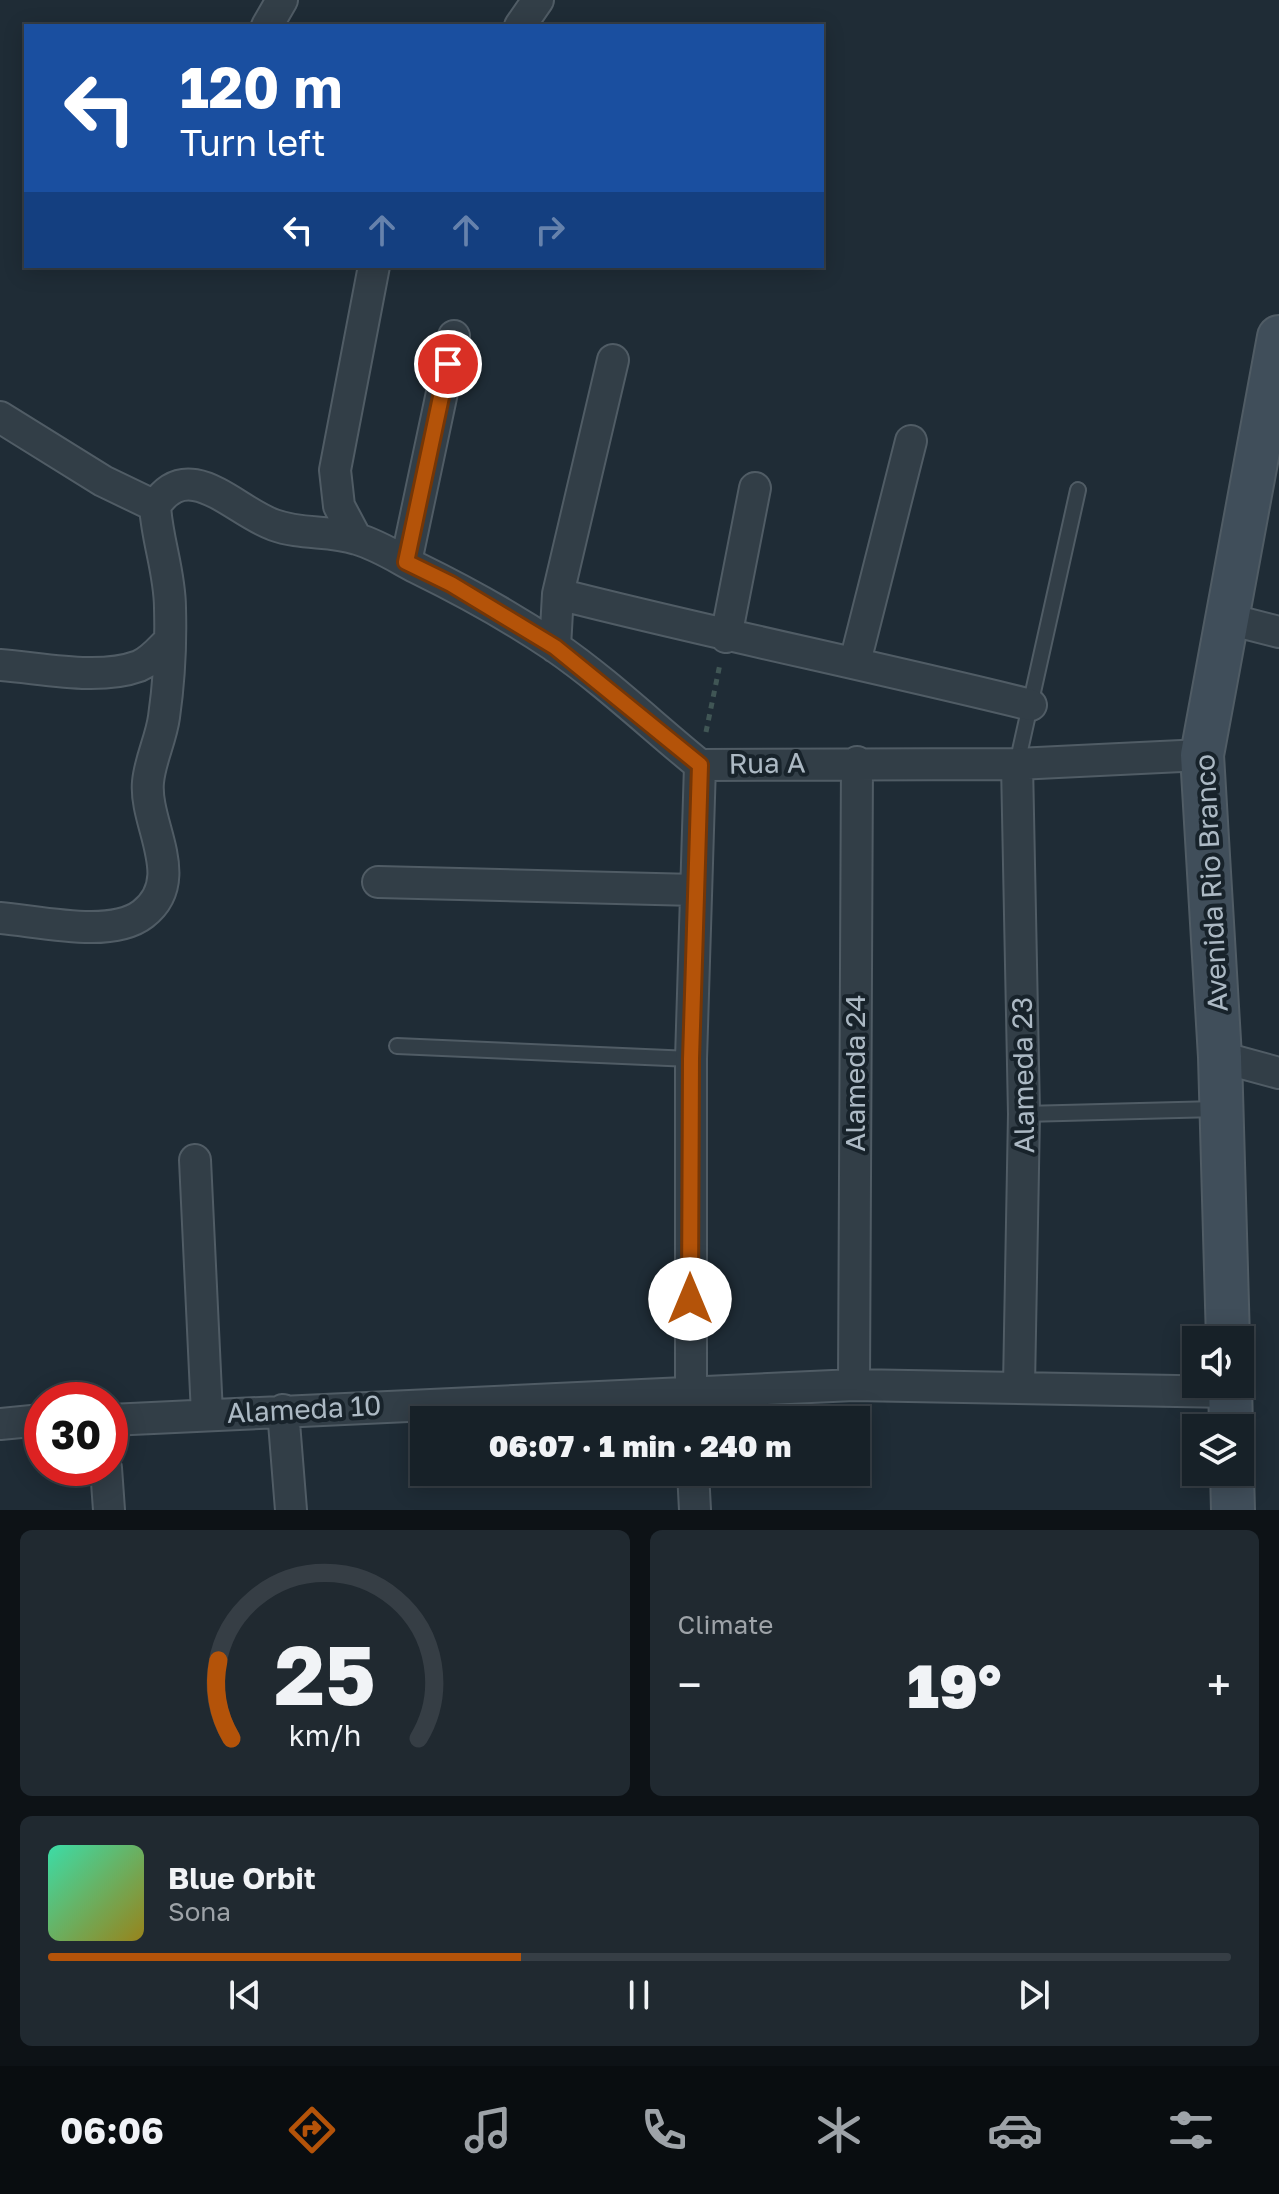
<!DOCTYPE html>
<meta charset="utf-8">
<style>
:root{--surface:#172128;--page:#202930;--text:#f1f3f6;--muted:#9ea3a8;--line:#363e45;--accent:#b45309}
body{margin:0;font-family:"Golos Text",sans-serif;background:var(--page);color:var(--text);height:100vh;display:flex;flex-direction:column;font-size:30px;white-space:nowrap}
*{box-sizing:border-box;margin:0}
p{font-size:26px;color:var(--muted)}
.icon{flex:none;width:44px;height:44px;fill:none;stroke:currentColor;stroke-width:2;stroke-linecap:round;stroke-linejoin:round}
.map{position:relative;height:1510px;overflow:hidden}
.details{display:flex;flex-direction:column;gap:20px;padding:20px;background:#0d1216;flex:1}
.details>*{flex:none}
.top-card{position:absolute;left:24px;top:24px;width:800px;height:244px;border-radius:0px;box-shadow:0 4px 20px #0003,0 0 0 2px var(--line);background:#1a4fa0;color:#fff;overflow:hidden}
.tools{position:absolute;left:1182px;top:1326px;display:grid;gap:16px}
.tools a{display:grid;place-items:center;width:72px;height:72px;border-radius:0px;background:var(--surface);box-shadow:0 4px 20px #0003,0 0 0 2px var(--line);font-size:40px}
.speed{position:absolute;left:24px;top:1382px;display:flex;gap:16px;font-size:40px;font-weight:700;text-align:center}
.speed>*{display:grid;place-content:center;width:104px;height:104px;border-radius:50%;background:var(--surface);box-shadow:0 4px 20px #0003,0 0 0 2px var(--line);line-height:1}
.speed .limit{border:12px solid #d22;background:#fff;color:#111}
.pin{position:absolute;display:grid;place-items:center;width:68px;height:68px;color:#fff;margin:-34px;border:4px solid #fff;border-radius:50%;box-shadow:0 2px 8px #0007}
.me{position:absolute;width:88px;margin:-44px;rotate:0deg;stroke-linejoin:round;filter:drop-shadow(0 0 6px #0008)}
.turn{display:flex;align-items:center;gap:28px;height:168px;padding:0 24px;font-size:36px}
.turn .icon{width:104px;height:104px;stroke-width:2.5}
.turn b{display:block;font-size:56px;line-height:68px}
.lanes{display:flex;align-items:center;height:76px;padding:0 24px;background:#0003;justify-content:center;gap:40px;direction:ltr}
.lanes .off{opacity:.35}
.big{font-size:60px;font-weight:800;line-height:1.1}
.details .tile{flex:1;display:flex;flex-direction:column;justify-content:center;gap:12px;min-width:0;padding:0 28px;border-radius:12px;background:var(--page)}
.details .dial{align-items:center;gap:0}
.dial svg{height:208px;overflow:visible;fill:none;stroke:var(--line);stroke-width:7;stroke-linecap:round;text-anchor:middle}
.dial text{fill:var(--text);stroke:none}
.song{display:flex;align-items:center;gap:24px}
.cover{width:96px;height:96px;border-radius:12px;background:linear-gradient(135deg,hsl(160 70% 55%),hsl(50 70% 35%))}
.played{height:8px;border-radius:4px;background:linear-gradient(90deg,var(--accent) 40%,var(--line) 40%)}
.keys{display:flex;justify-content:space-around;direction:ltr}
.heat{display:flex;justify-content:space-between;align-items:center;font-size:44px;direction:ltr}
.details .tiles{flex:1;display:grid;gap:20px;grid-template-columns:1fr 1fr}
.tile:last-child{grid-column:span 2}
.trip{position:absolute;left:410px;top:1406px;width:460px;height:80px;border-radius:0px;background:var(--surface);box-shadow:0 4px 20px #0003,0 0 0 2px var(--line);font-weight:800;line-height:80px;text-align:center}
.tabs{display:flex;height:128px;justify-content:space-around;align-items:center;background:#090d10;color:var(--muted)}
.tabs .icon{width:56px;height:56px}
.tabs .on{color:var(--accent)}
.tabs b{font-size:36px;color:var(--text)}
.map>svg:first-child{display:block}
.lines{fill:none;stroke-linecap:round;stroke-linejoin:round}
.lane-casing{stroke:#505c65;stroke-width:18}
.street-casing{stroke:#505c65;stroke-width:34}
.secondary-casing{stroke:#505c65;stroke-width:46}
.path{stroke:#405655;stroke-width:5;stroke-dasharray:6 6;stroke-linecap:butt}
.lane{stroke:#323e47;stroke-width:14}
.street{stroke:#323e47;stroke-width:30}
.secondary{stroke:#404e5a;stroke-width:42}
.route-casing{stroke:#753606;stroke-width:20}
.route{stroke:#b45309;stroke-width:14}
.labels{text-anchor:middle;stroke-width:8;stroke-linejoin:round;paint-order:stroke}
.street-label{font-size:28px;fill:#acb9c4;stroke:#18232b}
</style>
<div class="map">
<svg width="1279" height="1510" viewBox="0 0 1279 1510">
<rect width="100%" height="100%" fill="#1f2c36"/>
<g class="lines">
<defs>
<path id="lane" d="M 1017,764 L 1078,490
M 397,1046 L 691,1059
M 1024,1114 L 1217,1109"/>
<path id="street" d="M 267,26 L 282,0
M 520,26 L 538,0
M 0,417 L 103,481 L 155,506 C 189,454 234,511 274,525 C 301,535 330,530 357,539 C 378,545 398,558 417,568 C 464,591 511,617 554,646 C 605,681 652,726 700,765
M 356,538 L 339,506 L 335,470 L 374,266
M 406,562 L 454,336
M 558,594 C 715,634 873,666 1031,705
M 1228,619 L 1279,632
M 726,637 L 755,488
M 555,647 L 558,594 L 613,360
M 855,662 L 911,441
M 0,665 C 42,668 98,681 139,666 C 151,661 159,651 168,642
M 1017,764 L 1024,1114 L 1019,1386
M 700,765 L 1017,764 L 1202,755
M 378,882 L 695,890
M 0,918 C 38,921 111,939 143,914 C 188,879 144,825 148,782 C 150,760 161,739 164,717 C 169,682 171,643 170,608 C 170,573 157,540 155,506
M 1220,1057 L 1279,1073
M 195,1160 L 207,1414
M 854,1385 L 857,762
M 283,1410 L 291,1510
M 110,1420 L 854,1385 L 1230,1392
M 691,1420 L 691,1059 L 700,765
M 0,1424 L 42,1420
M 106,1468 L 109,1510
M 693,1472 L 695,1510"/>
<path id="secondary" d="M 1228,1340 L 1220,1057 L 1202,755 L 1279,337
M 1230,1384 L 1231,1428
M 1232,1472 L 1233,1510"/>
</defs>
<use href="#lane" class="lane-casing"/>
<use href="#street" class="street-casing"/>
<use href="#secondary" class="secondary-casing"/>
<path class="path" d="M 706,732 L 720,664"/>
<use href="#lane" class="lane"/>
<use href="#street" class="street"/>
<use href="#secondary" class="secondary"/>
</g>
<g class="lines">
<defs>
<path id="route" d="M 448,364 L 406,562 L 451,584 L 555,647 L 700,765 L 691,1059 L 690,1299"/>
</defs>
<use href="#route" class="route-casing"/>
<use href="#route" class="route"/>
</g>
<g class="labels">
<g class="street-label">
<text transform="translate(767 763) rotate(-1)" y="10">Rua A</text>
<text transform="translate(1211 883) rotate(-93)" y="10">Avenida Rio Branco</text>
<text transform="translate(855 1073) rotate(-90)" y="10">Alameda 24</text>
<text transform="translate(1023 1075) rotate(-91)" y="10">Alameda 23</text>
<text transform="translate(304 1409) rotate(-3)" y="10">Alameda 10</text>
</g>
</g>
</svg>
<div class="tools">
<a><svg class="icon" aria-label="sound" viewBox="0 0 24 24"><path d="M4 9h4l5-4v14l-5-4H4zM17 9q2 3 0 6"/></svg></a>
<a><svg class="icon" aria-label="layers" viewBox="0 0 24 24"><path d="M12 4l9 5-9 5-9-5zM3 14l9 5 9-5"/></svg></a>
</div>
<div class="speed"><div class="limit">30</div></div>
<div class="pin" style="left:448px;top:364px;background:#d93025"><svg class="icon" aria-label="arrive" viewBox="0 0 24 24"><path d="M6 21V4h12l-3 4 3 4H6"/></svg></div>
<svg class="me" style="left:690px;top:1299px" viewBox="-20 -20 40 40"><circle r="19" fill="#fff"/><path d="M0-13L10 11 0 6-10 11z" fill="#b45309"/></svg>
<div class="trip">06:07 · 1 min · 240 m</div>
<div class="top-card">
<div class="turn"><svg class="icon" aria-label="left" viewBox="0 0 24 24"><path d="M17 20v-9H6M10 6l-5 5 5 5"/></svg><div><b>120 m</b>Turn left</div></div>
<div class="lanes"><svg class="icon" aria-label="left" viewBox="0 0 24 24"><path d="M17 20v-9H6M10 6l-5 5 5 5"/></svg><svg class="icon off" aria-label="ahead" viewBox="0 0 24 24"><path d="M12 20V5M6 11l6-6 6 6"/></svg><svg class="icon off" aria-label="ahead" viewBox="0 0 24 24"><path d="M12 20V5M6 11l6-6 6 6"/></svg><svg class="icon off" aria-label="right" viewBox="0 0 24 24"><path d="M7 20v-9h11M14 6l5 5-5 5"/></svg></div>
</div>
</div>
<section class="details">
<div class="tiles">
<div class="tile dial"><svg viewBox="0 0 100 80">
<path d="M14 69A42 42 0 1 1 86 69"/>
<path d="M14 69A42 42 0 0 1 9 39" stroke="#b45309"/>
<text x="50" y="56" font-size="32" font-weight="700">25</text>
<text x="50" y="72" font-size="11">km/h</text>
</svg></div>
<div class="tile"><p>Climate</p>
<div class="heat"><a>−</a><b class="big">19°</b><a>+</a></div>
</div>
<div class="tile">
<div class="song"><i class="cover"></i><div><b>Blue Orbit</b><p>Sona</p></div></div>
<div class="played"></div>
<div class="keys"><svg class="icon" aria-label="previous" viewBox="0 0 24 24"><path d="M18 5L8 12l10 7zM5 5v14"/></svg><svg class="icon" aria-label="pause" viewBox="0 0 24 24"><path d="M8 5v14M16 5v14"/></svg><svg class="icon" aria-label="next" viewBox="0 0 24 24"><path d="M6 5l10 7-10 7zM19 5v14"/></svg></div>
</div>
</div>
</section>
<nav class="tabs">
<b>06:06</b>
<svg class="icon on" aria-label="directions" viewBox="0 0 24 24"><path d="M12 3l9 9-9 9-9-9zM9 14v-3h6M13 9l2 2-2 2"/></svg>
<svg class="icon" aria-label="music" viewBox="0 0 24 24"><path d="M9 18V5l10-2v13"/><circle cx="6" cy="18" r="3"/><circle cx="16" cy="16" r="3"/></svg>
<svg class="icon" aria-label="phone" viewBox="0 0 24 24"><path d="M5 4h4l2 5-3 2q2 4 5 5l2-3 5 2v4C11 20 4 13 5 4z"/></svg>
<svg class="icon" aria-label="climate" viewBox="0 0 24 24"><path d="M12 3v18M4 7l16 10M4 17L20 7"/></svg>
<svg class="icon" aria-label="car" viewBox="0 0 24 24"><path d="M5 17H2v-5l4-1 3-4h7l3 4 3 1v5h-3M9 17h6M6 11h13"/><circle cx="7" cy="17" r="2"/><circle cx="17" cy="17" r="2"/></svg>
<svg class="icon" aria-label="filters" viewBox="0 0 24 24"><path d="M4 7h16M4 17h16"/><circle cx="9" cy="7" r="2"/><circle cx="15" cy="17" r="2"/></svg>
</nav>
